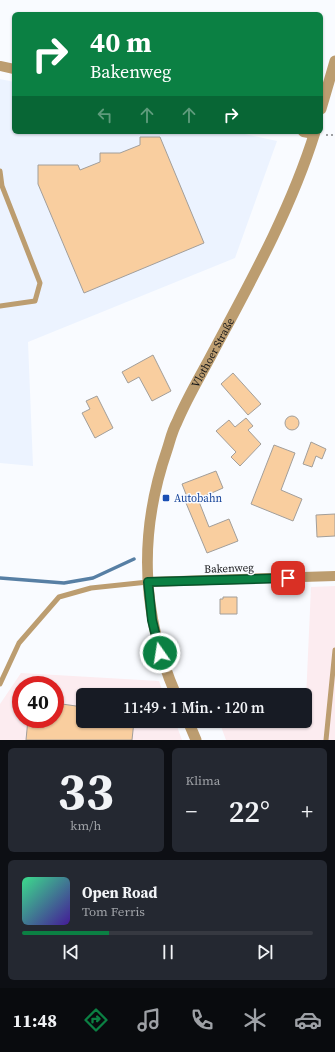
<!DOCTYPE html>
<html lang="de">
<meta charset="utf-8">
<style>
:root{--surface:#171b24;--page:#242831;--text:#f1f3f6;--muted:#9ea1a6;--line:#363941;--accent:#0b8043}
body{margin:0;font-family:"Source Serif 4",serif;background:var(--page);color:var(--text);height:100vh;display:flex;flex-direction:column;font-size:15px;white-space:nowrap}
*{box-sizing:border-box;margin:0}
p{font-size:13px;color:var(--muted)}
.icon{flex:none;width:22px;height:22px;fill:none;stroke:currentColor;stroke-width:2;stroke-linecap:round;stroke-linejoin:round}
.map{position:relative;height:740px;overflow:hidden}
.sheet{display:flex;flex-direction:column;gap:8px;padding:8px;background:#0d0f14;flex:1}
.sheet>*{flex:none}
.guide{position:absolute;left:12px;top:12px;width:311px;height:122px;border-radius:6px;box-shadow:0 1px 3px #0004;background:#0b8043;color:#fff;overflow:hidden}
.speed{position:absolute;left:12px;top:676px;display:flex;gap:8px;font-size:20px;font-weight:700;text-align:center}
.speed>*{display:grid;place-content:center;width:52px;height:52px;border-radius:50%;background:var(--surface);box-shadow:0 1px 3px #0004;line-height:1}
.speed .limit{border:6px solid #d22;background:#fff;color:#111}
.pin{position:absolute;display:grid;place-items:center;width:34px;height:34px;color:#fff;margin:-17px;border-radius:8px;box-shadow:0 2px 6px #0006}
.me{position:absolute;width:44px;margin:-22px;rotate:347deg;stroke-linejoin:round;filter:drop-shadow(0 0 3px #0008)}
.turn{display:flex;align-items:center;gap:14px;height:84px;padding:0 12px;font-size:18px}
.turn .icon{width:52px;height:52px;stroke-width:2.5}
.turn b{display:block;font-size:28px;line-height:34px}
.lanes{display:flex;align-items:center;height:38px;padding:0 12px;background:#0003;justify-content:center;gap:20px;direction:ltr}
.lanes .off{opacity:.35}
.big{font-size:30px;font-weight:600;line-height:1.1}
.sheet .widget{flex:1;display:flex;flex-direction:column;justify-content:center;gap:6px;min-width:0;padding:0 14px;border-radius:6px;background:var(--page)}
.sheet .dial{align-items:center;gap:0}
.dial b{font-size:52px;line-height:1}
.song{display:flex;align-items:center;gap:12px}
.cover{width:48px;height:48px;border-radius:6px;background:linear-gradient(135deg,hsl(150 70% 55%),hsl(260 70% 35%))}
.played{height:4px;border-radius:2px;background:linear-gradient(90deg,var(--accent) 30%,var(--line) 30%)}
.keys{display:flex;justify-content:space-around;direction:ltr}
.heat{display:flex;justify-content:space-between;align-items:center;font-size:22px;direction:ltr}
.sheet .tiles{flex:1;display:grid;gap:8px;grid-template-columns:1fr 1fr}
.widget:last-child{grid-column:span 2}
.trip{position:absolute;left:76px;top:688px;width:236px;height:40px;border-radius:6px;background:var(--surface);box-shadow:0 1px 3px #0004;font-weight:600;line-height:40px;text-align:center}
.dock{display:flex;height:64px;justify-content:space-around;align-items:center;background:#090b0e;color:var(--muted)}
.dock .icon{width:28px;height:28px}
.dock .selected{color:var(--accent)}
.dock b{font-size:18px;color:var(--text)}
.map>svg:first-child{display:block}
.commercial{fill:#fcecf0;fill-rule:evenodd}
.built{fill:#ecf3ff}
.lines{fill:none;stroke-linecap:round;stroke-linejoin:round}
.stream{stroke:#577fa4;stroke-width:3.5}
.building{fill:#f9ce9f;stroke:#a29e9a}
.path{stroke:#9d9fa2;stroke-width:2;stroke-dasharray:2 3;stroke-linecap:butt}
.service{stroke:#bc9d70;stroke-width:5}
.minor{stroke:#bc9d70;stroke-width:10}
.tertiary{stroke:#bc9d70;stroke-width:11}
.route-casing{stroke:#07532c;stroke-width:10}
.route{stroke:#0b8043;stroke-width:7}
.transit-dot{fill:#1a4fb4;stroke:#f9fbff;stroke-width:1.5}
.labels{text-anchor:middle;stroke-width:3;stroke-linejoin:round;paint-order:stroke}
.street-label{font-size:11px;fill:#141517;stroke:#f9fbff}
.transit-label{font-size:11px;fill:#164399;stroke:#f9fbff;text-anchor:start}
</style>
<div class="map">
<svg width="335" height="740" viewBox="0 0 335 740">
<rect width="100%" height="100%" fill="#f9fbff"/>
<path class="commercial" d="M 335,586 L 335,740 L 226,740 L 219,721 L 305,721 L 311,587 Z
M 21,673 L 159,681 L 164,695 L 83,695 L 83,721 L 175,721 L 182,740 L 0,740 L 0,704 ZM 21,685 L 55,685 L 55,719 L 21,719 Z"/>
<path class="built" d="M 0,79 L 14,82 L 14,132 L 235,132 L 277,141 L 235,258 L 28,342 L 33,466 L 0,463 Z"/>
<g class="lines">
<path class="stream" d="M 0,578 L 64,583 L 93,578 L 134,559"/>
</g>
<path class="building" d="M 140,137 L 160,137 L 204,243 L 84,293 L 38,184 L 38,165 L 78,165 L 80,170 L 100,162 L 100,153 L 120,153 L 140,145 Z
M 153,355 L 171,391 L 152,401 L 139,377 L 128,383 L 122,372 Z
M 233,373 L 261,404 L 248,415 L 221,384 Z
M 97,396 L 113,428 L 95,438 L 82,413 L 90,409 L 86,401 Z
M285 423a7 7 0 1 1 14 0a7 7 0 1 1-14 0Z
M 246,418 L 253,426 L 248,430 L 261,444 L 240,466 L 231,457 L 236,452 L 216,431 L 229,420 L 235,427 Z
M 311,442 L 326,449 L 322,459 L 316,456 L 312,467 L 303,464 Z
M 274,445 L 295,453 L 281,490 L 302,499 L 293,521 L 251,504 Z
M 216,471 L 223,488 L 198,499 L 209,527 L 229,519 L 238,541 L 207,553 L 186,503 L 189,502 L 182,484 Z
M 335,514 L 335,536 L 317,537 L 316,515 Z
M 223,597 L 237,597 L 237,614 L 220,614 L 220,599 L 223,599 Z
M 55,703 L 83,707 L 83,721 L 134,721 L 132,740 L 26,740 L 28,719 L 55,719 Z"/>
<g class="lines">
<path class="path" d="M 326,135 L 335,135"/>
<path class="service" d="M 0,171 L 2,186 L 40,283 L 35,301 L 0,306
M 0,684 L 19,643 L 59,597 L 91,588 L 148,582
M 326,740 L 335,650"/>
<path class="minor" d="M 0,66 L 14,69
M 303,132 L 314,134
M 148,582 L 335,576"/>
<g class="tertiary">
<path d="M 321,109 L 335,61"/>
<path id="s1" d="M 176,695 C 141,614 138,534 167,450 C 170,441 172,431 177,422 C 187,398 201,375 213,352 C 251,281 291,209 315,132"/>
<path d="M 188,721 L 196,740"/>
</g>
</g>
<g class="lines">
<defs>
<path id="route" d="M 160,653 L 152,620 L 148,582 L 288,578"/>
</defs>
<use href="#route" class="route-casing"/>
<use href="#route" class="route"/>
</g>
<rect class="transit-dot" x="162" y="494" width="8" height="8" rx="2"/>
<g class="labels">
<g class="street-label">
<text dy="4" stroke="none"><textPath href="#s1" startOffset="359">Vlothoer Straße</textPath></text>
<text transform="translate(229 568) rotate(-2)" y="4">Bakenweg</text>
</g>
<g class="transit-label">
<text x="174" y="502">Autobahn</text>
</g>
</g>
</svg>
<div class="speed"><div class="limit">40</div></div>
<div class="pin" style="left:288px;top:578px;background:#d93025"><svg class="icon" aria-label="arrive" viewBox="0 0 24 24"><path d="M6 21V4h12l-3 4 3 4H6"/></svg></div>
<svg class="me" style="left:160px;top:653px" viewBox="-20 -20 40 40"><circle r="17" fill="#0b8043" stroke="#fff" stroke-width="3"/><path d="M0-11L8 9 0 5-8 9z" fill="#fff"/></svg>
<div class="trip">11:49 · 1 Min. · 120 m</div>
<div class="guide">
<div class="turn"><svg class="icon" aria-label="right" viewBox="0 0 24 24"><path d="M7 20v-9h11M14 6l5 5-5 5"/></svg><div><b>40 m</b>Bakenweg</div></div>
<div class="lanes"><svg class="icon off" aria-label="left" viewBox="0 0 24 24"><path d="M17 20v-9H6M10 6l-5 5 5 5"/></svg><svg class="icon off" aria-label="ahead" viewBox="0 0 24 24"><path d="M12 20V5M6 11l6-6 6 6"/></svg><svg class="icon off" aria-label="ahead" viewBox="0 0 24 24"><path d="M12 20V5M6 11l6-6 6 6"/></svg><svg class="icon" aria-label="right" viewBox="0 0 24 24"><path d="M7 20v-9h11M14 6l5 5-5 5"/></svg></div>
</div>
</div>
<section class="sheet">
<div class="tiles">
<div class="widget dial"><b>33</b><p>km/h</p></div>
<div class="widget"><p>Klima</p>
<div class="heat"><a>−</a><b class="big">22°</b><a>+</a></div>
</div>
<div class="widget">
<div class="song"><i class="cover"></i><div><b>Open Road</b><p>Tom Ferris</p></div></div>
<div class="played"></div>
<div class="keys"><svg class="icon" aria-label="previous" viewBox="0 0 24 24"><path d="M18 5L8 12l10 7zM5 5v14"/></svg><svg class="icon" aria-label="pause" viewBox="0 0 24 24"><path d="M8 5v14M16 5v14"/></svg><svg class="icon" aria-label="next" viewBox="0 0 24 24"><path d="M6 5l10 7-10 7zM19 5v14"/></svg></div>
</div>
</div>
</section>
<nav class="dock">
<b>11:48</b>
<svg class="icon selected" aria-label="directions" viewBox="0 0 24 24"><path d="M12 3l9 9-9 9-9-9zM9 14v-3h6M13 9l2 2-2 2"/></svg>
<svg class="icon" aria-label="music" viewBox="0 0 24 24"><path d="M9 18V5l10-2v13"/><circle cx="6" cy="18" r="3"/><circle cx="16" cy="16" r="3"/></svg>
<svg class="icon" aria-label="phone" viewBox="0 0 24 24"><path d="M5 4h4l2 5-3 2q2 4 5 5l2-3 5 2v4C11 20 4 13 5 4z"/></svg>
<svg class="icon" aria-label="climate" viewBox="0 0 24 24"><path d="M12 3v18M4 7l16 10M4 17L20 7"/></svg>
<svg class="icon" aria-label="car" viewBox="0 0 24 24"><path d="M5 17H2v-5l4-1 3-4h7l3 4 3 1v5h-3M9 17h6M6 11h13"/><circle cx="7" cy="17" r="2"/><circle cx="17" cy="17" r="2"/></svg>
</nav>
